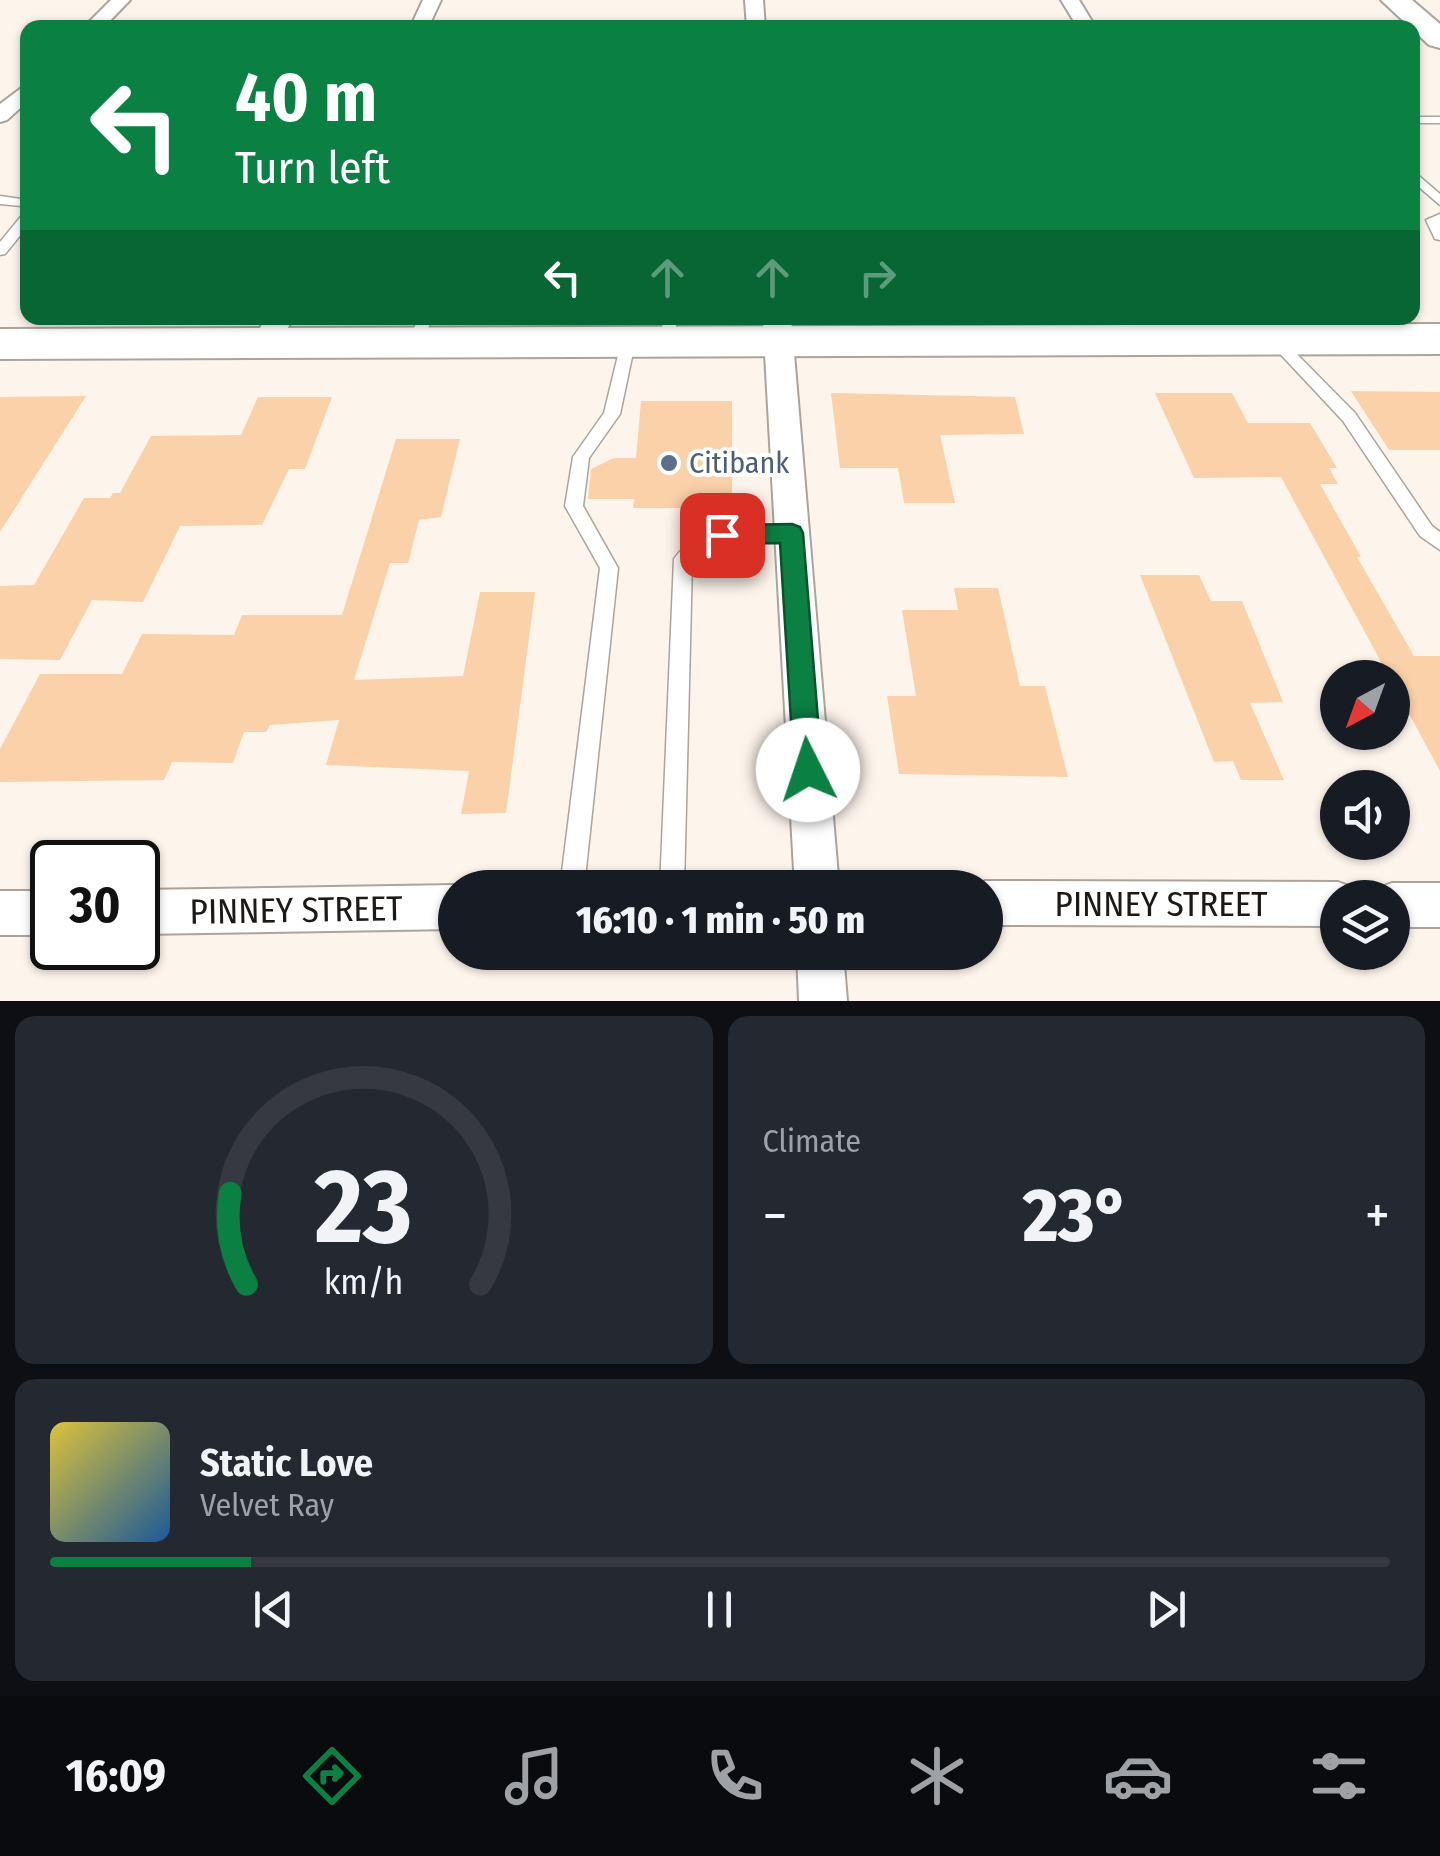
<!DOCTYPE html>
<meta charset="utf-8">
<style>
:root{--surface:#171b24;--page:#242831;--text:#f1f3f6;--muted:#9ea1a6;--line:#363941;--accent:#0b8043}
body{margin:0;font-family:"Fira Sans Condensed",sans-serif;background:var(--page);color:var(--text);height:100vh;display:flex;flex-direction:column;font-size:38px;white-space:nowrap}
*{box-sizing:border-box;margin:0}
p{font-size:32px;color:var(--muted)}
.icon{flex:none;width:55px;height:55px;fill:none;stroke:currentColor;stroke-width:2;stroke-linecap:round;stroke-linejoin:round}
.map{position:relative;height:1001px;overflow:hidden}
.details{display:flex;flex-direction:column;gap:15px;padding:15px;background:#0d0f14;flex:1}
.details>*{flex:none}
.guide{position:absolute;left:20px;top:20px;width:1400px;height:305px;border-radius:20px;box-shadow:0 2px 8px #0004;background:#0b8043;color:#fff;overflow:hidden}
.needle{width:65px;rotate:221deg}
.tools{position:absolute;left:1320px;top:660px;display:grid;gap:20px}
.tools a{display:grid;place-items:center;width:90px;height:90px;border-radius:50%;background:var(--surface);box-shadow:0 2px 8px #0004;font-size:50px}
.speed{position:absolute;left:30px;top:840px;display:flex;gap:20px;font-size:50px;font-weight:700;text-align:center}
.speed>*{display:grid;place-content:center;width:130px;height:130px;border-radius:50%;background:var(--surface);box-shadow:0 2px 8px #0004;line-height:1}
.speed .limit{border:5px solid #111;border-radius:15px;background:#fff;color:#111}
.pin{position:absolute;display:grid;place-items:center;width:85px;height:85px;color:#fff;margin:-42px;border-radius:20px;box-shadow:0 5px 15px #0006}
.me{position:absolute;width:110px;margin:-55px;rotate:356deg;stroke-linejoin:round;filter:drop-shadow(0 0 8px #0008)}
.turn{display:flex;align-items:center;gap:35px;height:210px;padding:0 50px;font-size:45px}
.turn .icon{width:130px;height:130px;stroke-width:2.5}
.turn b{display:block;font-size:70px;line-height:85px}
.lanes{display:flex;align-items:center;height:95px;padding:0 50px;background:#0003;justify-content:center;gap:50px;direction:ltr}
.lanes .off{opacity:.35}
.big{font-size:75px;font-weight:800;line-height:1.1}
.details .tile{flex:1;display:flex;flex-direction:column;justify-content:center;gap:15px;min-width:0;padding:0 35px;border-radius:20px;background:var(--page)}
.details .dial{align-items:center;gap:0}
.dial svg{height:260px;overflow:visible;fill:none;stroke:var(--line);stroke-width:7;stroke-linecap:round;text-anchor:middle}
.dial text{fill:var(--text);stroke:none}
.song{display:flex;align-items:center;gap:30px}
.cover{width:120px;height:120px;border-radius:15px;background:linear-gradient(135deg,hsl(50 70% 55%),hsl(210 70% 35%))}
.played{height:10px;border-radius:5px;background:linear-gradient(90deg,var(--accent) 15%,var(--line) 15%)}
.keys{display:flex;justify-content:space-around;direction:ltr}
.heat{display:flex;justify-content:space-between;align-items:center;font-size:55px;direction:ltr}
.details .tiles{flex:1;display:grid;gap:15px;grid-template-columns:1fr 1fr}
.tile:last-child{grid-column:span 2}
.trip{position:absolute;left:438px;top:870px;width:565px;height:100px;border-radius:50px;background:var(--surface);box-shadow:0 2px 8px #0004;font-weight:800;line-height:100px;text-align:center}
.dock{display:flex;height:160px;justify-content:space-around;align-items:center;background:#090b0e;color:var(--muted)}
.dock .icon{width:70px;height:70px}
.dock .selected{color:var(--accent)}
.dock b{font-size:45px;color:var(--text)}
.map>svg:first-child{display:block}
.building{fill:#fad1a9}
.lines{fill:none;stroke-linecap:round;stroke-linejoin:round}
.service-casing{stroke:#aca49c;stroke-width:3}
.minor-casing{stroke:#aca49c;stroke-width:4}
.primary-casing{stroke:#aca49c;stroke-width:4}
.service{fill:#fff;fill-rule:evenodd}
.minor{fill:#fff;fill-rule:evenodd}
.primary{fill:#fff;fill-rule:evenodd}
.route{fill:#0b8043;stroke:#07532c;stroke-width:2.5}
.service-dot{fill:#5c6f8a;stroke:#fff;stroke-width:4}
.labels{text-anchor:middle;stroke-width:8;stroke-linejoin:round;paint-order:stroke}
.service-label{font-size:30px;fill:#4e5e75;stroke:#fff;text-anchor:start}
.near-street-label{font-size:35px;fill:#1c1916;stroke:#fff}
</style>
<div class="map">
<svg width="1440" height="1001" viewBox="0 0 1440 1001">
<rect width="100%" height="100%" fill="#fdf4ec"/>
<path class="building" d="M 1351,391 L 1440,392 L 1440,450 L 1389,450 Z
M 831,393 L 1015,397 L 1024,434 L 940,435 L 955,503 L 904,503 L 898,468 L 840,468 Z
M 1155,393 L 1232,393 L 1248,423 L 1310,423 L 1337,468 L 1329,468 L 1338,484 L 1320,484 L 1361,557 L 1357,557 L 1414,656 L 1440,656 L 1440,771 L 1281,477 L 1194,478 Z
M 86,396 L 0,532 L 0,397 Z
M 258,397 L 332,397 L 305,469 L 289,469 L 262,525 L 180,526 L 143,602 L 92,600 L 60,660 L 0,659 L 0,586 L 34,585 L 84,498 L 110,498 L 113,493 L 120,493 L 151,436 L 241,435 Z
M 641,401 L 732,401 L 732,502 L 687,501 L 686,508 L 633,508 L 634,499 L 588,499 L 591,469 L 614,458 L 636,458 Z
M 396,439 L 460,439 L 441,517 L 419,520 L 408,563 L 390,563 L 354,680 L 463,676 L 480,592 L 535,592 L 506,813 L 461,814 L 469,771 L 326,765 L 339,720 L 270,725 L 266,732 L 244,732 L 233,763 L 172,762 L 164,780 L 0,782 L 0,749 L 40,674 L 122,674 L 142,634 L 234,635 L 242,615 L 342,615 Z
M 1140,575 L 1199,575 L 1211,601 L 1242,601 L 1283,702 L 1250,703 L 1284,780 L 1241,780 L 1233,761 L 1214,762 Z
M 954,588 L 998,588 L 1020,686 L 1045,686 L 1068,777 L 899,774 L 887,696 L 916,696 L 902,610 L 958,610 Z"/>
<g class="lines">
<defs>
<path id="service" d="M 1412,117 L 1440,117 L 1440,123 L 1412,123 Z
M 1412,170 L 1440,194 L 1440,205 L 1412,181 Z
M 0,196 L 28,200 L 28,212 L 21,206 L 0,204 Z
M 28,213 L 28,226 L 5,254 L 0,255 L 0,242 L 23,214 Z
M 1440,214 L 1440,240 L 1435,239 L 1426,220 Z
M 418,318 L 432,318 L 423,342 L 416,347 L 409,342 Z
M 663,318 L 677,318 L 673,346 L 663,346 L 661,343 Z
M 1275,335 L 1280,337 L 1355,413 L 1432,526 L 1440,532 L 1440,550 L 1420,536 L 1343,421 L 1270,343 L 1270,337 Z
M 628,338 L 635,343 L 620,414 L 589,458 L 583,506 L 618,568 L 584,888 L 560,888 L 600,568 L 565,506 L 573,457 L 604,413 L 621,343 Z
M 748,526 L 792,526 L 798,528 L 801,533 L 798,538 L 792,540 L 721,544 L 692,562 L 684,888 L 660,888 L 674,559 C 690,535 720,528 748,526 Z"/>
<path id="minor" d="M 111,0 L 130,0 L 103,28 L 83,28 Z
M 423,0 L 441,0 L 428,28 L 410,28 Z
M 745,0 L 763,0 L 765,28 L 747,28 Z
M 1061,0 L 1079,0 L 1096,28 L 1078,28 Z
M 28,83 L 28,101 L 7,120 L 0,122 L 0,104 Z
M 265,318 L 293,318 L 277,348 L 257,348 L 253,342 Z
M 763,318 L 791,318 L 839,888 L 795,888 Z
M 985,881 L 1338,882 L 1354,888 L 1358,898 L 1338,898 L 1338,926 L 985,925 L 985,888 L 969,888 Z
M 1392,883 L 1440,883 L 1440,927 L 1392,927 L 1392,898 L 1373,898 L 1376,889 Z
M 455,885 L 462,888 L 455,888 L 455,929 L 138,934 L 138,890 Z
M 0,891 L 52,891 L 52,935 L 0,935 Z
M 797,952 L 843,952 L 847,1001 L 799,1001 Z"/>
<path id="primary" d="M 1381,0 L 1412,0 L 1440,24 L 1440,48 L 1429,45 Z
M 1440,324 L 1440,354 L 0,359 L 0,329 Z"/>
</defs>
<use href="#service" class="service-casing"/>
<use href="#minor" class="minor-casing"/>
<use href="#primary" class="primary-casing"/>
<use href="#service" class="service"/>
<use href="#minor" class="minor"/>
<use href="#primary" class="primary"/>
</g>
<path class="route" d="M 792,524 L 800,527 L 803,533 L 822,770 L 818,779 L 808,783 L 798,779 L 794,770 L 780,543 L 722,544 L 714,541 L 710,535 L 714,528 L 722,525 Z"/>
<circle class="service-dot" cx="669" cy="463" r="10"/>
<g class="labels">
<g class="service-label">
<text x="689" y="473">Citibank</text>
</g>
<g class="near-street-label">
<text x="1161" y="916">PINNEY STREET</text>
<text transform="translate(296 910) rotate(-1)" y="12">PINNEY STREET</text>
</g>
</g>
</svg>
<div class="tools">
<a><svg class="needle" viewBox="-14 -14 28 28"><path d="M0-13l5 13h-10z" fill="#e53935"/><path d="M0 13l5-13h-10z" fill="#9ea1a6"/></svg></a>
<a><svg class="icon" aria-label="sound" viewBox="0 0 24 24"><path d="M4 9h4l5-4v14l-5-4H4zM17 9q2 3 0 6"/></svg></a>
<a><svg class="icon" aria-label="layers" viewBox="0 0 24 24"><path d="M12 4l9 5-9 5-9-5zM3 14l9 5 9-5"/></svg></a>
</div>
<div class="speed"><div class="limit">30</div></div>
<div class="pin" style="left:722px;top:535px;background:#d93025"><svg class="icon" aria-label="arrive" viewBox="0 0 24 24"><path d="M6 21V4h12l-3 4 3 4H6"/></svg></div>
<svg class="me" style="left:808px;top:770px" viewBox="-20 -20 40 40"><circle r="19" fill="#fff"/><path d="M0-13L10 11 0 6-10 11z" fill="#0b8043"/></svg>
<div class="trip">16:10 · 1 min · 50 m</div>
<div class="guide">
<div class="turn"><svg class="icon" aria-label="left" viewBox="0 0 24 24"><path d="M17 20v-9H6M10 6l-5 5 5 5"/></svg><div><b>40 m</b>Turn left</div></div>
<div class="lanes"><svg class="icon" aria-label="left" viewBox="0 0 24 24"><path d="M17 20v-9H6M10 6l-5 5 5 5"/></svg><svg class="icon off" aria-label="ahead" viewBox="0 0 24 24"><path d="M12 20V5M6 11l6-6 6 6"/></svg><svg class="icon off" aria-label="ahead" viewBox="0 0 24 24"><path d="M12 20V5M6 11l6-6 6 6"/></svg><svg class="icon off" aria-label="right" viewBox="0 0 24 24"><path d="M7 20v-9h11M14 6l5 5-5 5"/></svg></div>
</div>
</div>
<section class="details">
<div class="tiles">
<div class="tile dial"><svg viewBox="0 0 100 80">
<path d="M14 69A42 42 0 1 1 86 69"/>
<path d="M14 69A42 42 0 0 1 9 41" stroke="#0b8043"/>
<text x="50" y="56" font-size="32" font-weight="700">23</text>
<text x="50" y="72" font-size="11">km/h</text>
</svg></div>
<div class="tile"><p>Climate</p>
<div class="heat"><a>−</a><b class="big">23°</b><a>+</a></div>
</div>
<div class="tile">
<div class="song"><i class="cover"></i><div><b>Static Love</b><p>Velvet Ray</p></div></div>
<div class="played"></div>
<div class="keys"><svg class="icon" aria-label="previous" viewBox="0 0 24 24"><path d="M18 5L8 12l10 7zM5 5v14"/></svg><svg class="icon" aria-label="pause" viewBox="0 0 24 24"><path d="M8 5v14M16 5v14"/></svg><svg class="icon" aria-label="next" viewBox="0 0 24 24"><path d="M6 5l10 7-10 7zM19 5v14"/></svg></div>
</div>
</div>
</section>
<nav class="dock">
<b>16:09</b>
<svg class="icon selected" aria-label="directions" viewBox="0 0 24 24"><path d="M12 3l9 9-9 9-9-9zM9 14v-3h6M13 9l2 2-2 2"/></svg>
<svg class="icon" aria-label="music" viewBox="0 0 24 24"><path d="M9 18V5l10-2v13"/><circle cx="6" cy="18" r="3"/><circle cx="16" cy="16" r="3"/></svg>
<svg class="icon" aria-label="phone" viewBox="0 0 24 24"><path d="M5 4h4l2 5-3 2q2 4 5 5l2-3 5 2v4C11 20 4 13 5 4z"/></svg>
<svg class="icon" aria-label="climate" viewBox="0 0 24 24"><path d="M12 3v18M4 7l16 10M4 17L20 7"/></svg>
<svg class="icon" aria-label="car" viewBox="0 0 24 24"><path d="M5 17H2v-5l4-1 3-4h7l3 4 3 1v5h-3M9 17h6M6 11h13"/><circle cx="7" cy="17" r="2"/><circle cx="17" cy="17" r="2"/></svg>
<svg class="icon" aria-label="filters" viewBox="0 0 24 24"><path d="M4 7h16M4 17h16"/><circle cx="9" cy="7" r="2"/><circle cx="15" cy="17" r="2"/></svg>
</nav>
